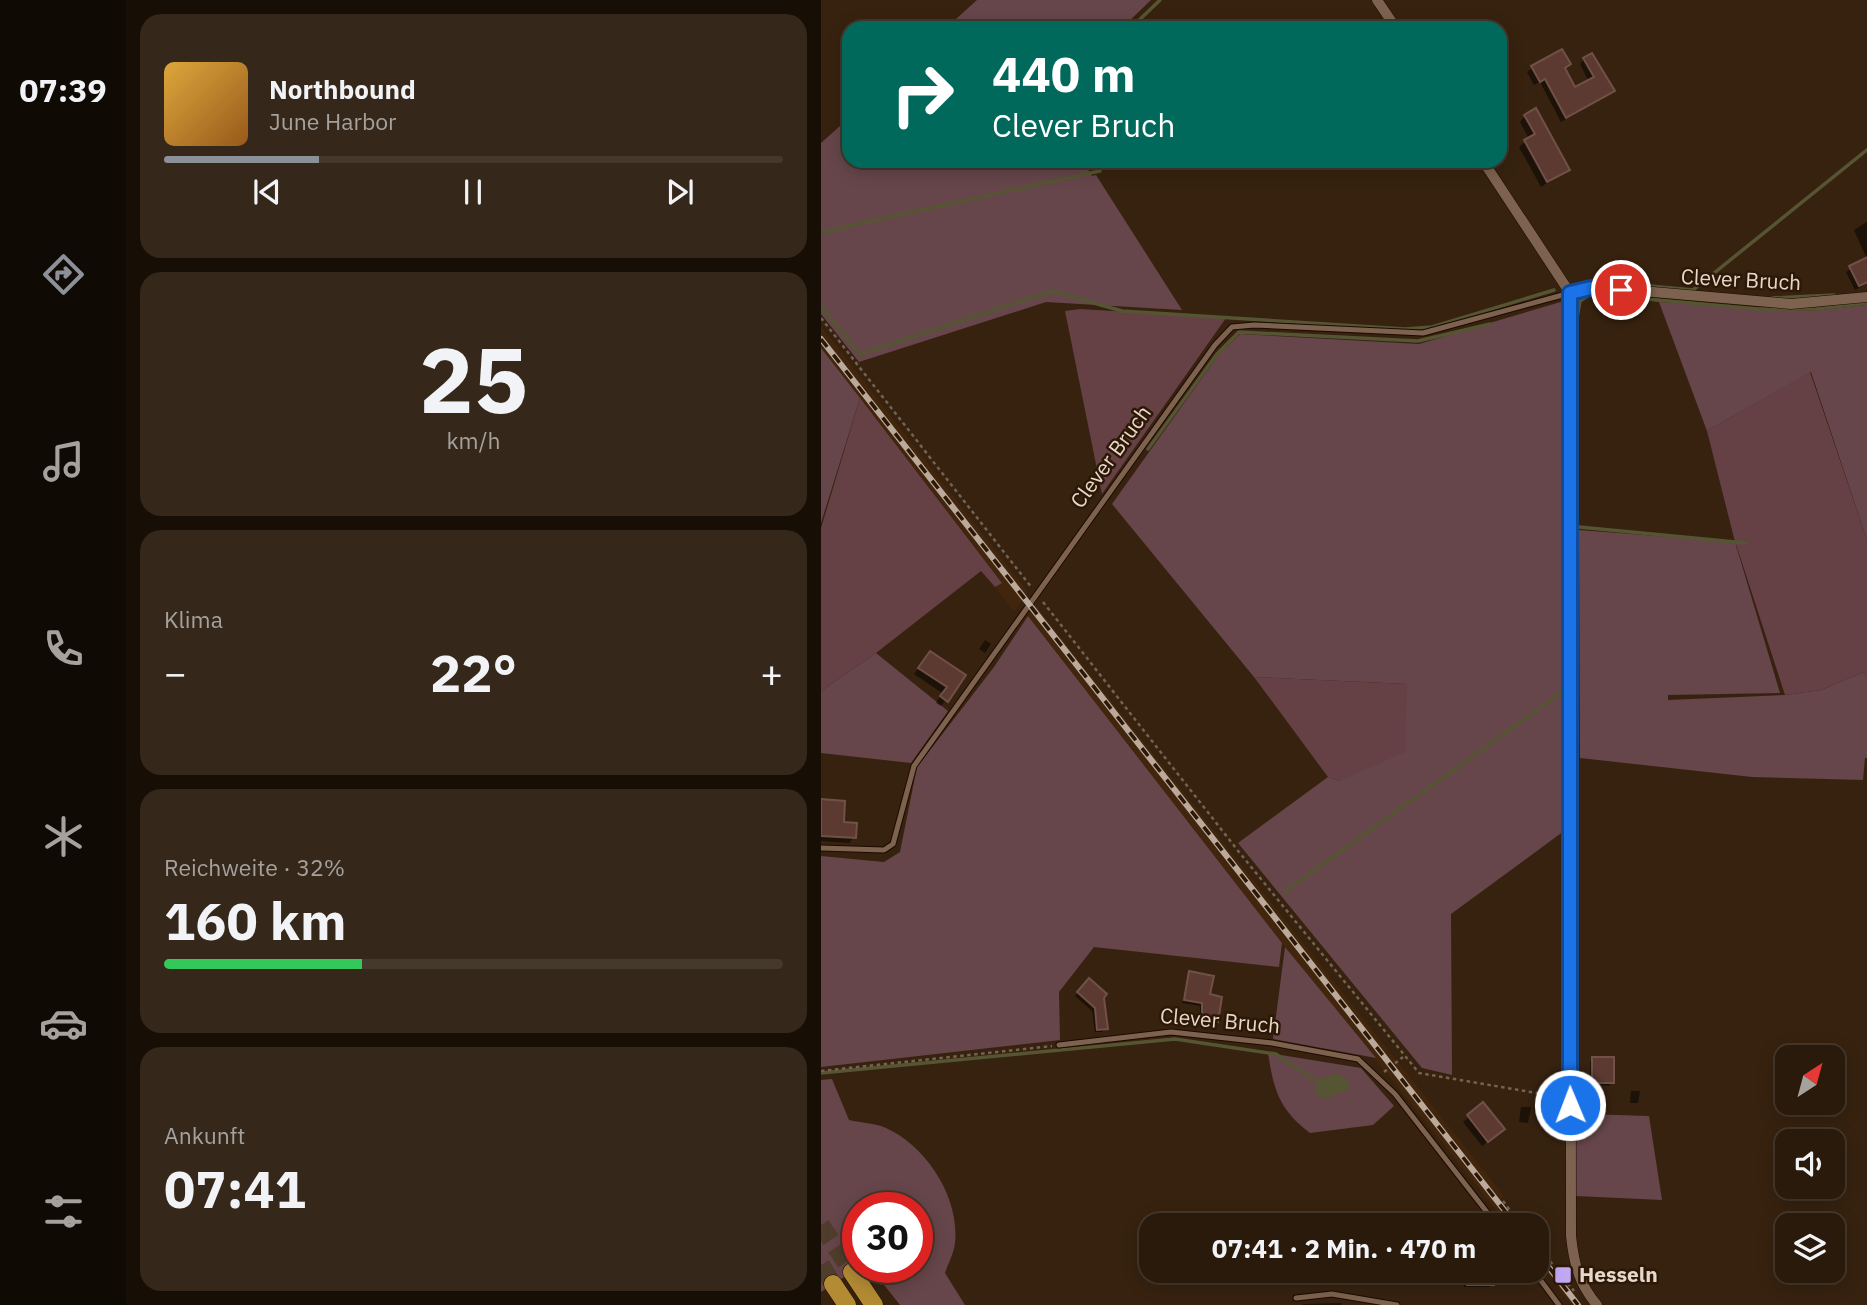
<!DOCTYPE html>
<html lang="de">
<meta charset="utf-8">
<style>
:root{--surface:#291a0b;--page:#352719;--text:#f1f3f6;--muted:#a5a19d;--line:#45382c;--accent:#8c9099}
body{margin:0;font-family:"IBM Plex Sans",sans-serif;background:var(--page);color:var(--text);height:100vh;display:flex;flex-direction:column;font-size:26px;white-space:nowrap}
*{box-sizing:border-box;margin:0}
p{font-size:23px;color:var(--muted)}
.icon{flex:none;width:38px;height:38px;fill:none;stroke:currentColor;stroke-width:2;stroke-linecap:round;stroke-linejoin:round}
.map{position:relative;flex:1;overflow:hidden}
.side{display:flex;flex-direction:column;gap:14px;padding:14px;background:#170e06;width:695px}
.side>*{flex:none}
.top-card{position:absolute;left:21px;top:21px;width:665px;height:147px;border-radius:21px;box-shadow:0 4px 18px #0003,0 0 0 2px var(--line);background:#00695c;color:#fff;overflow:hidden}
.needle{width:46px;rotate:36deg}
.buttons{position:absolute;left:954px;top:1045px;display:grid;gap:14px}
.buttons a{display:grid;place-items:center;width:70px;height:70px;border-radius:14px;background:var(--surface);box-shadow:0 4px 18px #0003,0 0 0 2px var(--line);font-size:35px}
.speed{position:absolute;left:21px;top:1192px;display:flex;gap:14px;font-size:35px;font-weight:700;text-align:center}
.speed>*{display:grid;place-content:center;width:91px;height:91px;border-radius:50%;background:var(--surface);box-shadow:0 4px 18px #0003,0 0 0 2px var(--line);line-height:1}
.speed .limit{border:10px solid #d22;background:#fff;color:#111}
.pin{position:absolute;display:grid;place-items:center;width:60px;height:60px;color:#fff;margin:-30px;border:4px solid #fff;border-radius:50%;box-shadow:0 2px 7px #0007}
.me{position:absolute;width:77px;margin:-38px;rotate:359deg;stroke-linejoin:round;filter:drop-shadow(0 0 5px #0008)}
.turn{display:flex;align-items:center;gap:24px;height:147px;padding:0 35px;font-size:32px}
.turn .icon{width:91px;height:91px;stroke-width:2.5}
.turn b{display:block;font-size:49px;line-height:60px}
.big{font-size:52px;font-weight:700;line-height:1.1}
.side .tile{flex:1;display:flex;flex-direction:column;justify-content:center;gap:10px;min-width:0;padding:0 24px;border-radius:21px;background:var(--page)}
.side .dial{align-items:center;gap:0}
.dial b{font-size:91px;line-height:1}
.song{display:flex;align-items:center;gap:21px}
.cover{width:84px;height:84px;border-radius:10px;background:linear-gradient(135deg,hsl(40 70% 55%),hsl(30 70% 35%))}
.played{height:7px;border-radius:4px;background:linear-gradient(90deg,var(--accent) 25%,var(--line) 25%)}
.keys{display:flex;justify-content:space-around;direction:ltr}
.heat{display:flex;justify-content:space-between;align-items:center;font-size:38px;direction:ltr}
.charge{height:10px;border-radius:5px;background:linear-gradient(90deg,#34c759 32%,var(--line) 0)}
.trip{position:absolute;left:318px;top:1213px;width:410px;height:70px;border-radius:21px;background:var(--surface);box-shadow:0 4px 18px #0003,0 0 0 2px var(--line);font-weight:700;line-height:70px;text-align:center}
main{display:flex;flex:1;min-height:0}
.tabs{display:flex;flex-direction:column;width:126px;justify-content:space-around;align-items:center;background:#100a04;color:var(--muted)}
.tabs .icon{width:49px;height:49px}
.tabs .selected{color:var(--accent)}
.tabs b{font-size:32px;color:var(--text)}
.map>svg:first-child{display:block}
.built{fill:#41260d}
.green{fill:#66464a}
.forest{fill:#654145}
.water{fill:#565533}
.shadow{fill:#0007}
.lines{fill:none;stroke-linecap:round;stroke-linejoin:round}
.stream{stroke:#565533;stroke-width:3.5}
.building{fill:#5c3a31;stroke:#705148;stroke-width:2}
.highway-tunnel{stroke:#513d2b;stroke-width:18;stroke-dasharray:18 9;stroke-linecap:butt}
.lane-casing{stroke:#1e0a00;stroke-width:7}
.street-casing{stroke:#1e0a00;stroke-width:11}
.highway-casing{stroke:#1e0a00;stroke-width:19}
.path{stroke:#756251;stroke-width:2.5;stroke-dasharray:3.5 3.5;stroke-linecap:butt}
.lane{stroke:#7d634f;stroke-width:5}
.street{stroke:#7d634f;stroke-width:10}
.highway{stroke:#b38b34;stroke-width:18}
.rail-casing{stroke:#bbaa9c;stroke-width:6}
.rail{stroke:#2d1806;stroke-width:3.5;stroke-dasharray:10;stroke-linecap:butt}
.route-casing{stroke:#114b97;stroke-width:18}
.route{stroke:#1a73e8;stroke-width:12}
.poi-dot{fill:#c1a8f3;stroke:#2d1806;stroke-width:2.5}
.labels{text-anchor:middle;stroke-width:5;stroke-linejoin:round;paint-order:stroke}
.street-label{font-size:21px;fill:#e7d8cc;stroke:#2d1806}
.poi-label{font-size:21px;font-weight:bold;fill:#e7d8cc;stroke:#2d1806;text-anchor:start}
</style>
<main>
<nav class="tabs">
<b>07:39</b>
<svg class="icon selected" aria-label="directions" viewBox="0 0 24 24"><path d="M12 3l9 9-9 9-9-9zM9 14v-3h6M13 9l2 2-2 2"/></svg>
<svg class="icon" aria-label="music" viewBox="0 0 24 24"><path d="M9 18V5l10-2v13"/><circle cx="6" cy="18" r="3"/><circle cx="16" cy="16" r="3"/></svg>
<svg class="icon" aria-label="phone" viewBox="0 0 24 24"><path d="M5 4h4l2 5-3 2q2 4 5 5l2-3 5 2v4C11 20 4 13 5 4z"/></svg>
<svg class="icon" aria-label="climate" viewBox="0 0 24 24"><path d="M12 3v18M4 7l16 10M4 17L20 7"/></svg>
<svg class="icon" aria-label="car" viewBox="0 0 24 24"><path d="M5 17H2v-5l4-1 3-4h7l3 4 3 1v5h-3M9 17h6M6 11h13"/><circle cx="7" cy="17" r="2"/><circle cx="17" cy="17" r="2"/></svg>
<svg class="icon" aria-label="filters" viewBox="0 0 24 24"><path d="M4 7h16M4 17h16"/><circle cx="9" cy="7" r="2"/><circle cx="15" cy="17" r="2"/></svg>
</nav>
<section class="side">
<div class="tile">
<div class="song"><i class="cover"></i><div><b>Northbound</b><p>June Harbor</p></div></div>
<div class="played"></div>
<div class="keys"><svg class="icon" aria-label="previous" viewBox="0 0 24 24"><path d="M18 5L8 12l10 7zM5 5v14"/></svg><svg class="icon" aria-label="pause" viewBox="0 0 24 24"><path d="M8 5v14M16 5v14"/></svg><svg class="icon" aria-label="next" viewBox="0 0 24 24"><path d="M6 5l10 7-10 7zM19 5v14"/></svg></div>
</div>
<div class="tile dial"><b>25</b><p>km/h</p></div>
<div class="tile"><p>Klima</p>
<div class="heat"><a>−</a><b class="big">22°</b><a>+</a></div>
</div>
<div class="tile"><p>Reichweite · 32%</p><b class="big">160 km</b><div class="charge"></div></div>
<div class="tile"><p>Ankunft</p><b class="big">07:41</b></div>
</section>
<div class="map">
<svg width="1047" height="1305" viewBox="0 0 1047 1305">
<rect width="100%" height="100%" fill="#37220f"/>
<path class="built" d="M 0,326 L 207,592 L 193,612 L 174,587 L 181,582 L 0,348 Z
M 214,605 L 683,1196 L 678,1200 L 698,1225 L 687,1225 L 461,943 L 207,616 Z
M 716,1248 L 761,1305 L 751,1305 L 716,1261 Z"/>
<path class="green" d="M 156,0 L 330,0 L 301,28 L 125,28 Z
M 28,118 L 28,161 L 262,161 L 271,176 L 275,175 L 361,310 L 225,302 L 38,362 L 0,314 L 0,143 Z
M 743,301 L 743,831 L 630,914 L 631,1075 L 601,1068 L 417,843 L 507,777 L 519,781 L 586,684 L 433,677 L 291,504 L 398,354 L 419,334 L 598,344 Z
M 838,302 L 989,311 L 1046,305 L 1046,540 L 990,372 L 886,431 Z
M 0,348 L 39,398 L 0,523 Z
M 758,530 L 914,542 L 959,693 L 847,695 L 847,700 L 964,695 L 1000,690 L 1043,672 L 1047,678 L 1047,758 L 1044,758 L 1042,780 L 931,777 L 759,758 Z
M 207,616 L 461,943 L 458,967 L 273,947 L 238,992 L 239,1040 L 0,1067 L 0,856 L 63,862 L 79,852 L 96,767 L 173,667 Z
M 55,653 L 127,711 L 90,763 L 0,753 L 0,691 Z
M 464,947 L 555,1058 L 452,1039 Z
M 447,1053 L 540,1068 L 573,1106 L 552,1125 L 489,1133 C 458,1109 453,1091 447,1053 Z
M 11,1079 L 28,1120 C 40,1123 54,1123 65,1128 C 105,1146 139,1197 134,1243 C 133,1253 127,1264 124,1273 L 144,1305 L 79,1305 L 49,1267 L 96,1267 L 96,1208 L 37,1208 L 39,1267 L 0,1292 L 0,1080 Z
M 763,1114 L 828,1116 L 841,1200 L 755,1196 L 753,1120 Z"/>
<path class="forest" d="M 259,309 L 405,318 L 281,494 L 244,311 Z
M 989,372 L 1046,540 L 1046,678 L 1043,672 L 1000,690 L 964,695 L 913,538 L 886,431 Z
M 39,398 L 181,583 L 174,587 L 160,571 L 55,653 L 0,691 L 0,528 Z
M 433,677 L 586,684 L 584,752 L 519,781 L 507,777 Z"/>
<path class="water" d="M 514,1073 L 527,1080 L 529,1089 L 503,1099 L 494,1093 L 495,1081 Z"/>
<path class="shadow" d="M 763,59 L 792,91 L 740,122 L 719,82 L 713,85 L 706,72 L 711,68 L 743,69 L 754,90 L 768,82 L 759,64 Z
M 704,116 L 747,169 L 720,187 L 698,147 L 708,139 L 699,122 Z
M 1047,221 L 1047,283 L 1034,290 L 1025,272 L 1046,259 L 1033,230 Z
M 164,640 L 170,644 L 164,653 L 158,649 Z
M 109,653 L 143,675 L 120,706 L 115,703 L 121,693 L 93,674 Z
M 0,801 L 33,837 L 28,843 L 0,841 Z
M 369,973 L 387,996 L 395,1021 L 392,1024 L 379,1022 L 379,1006 L 361,1003 Z
M 268,981 L 285,1028 L 281,1032 L 274,1032 L 271,1011 L 254,996 Z
M 772,1059 L 791,1083 L 788,1086 L 769,1085 L 769,1062 Z
M 810,1091 L 819,1091 L 817,1103 L 809,1103 Z
M 662,1105 L 676,1134 L 661,1146 L 642,1122 Z
M 700,1107 L 710,1107 L 707,1123 L 698,1122 Z
M 646,1271 L 672,1284 L 668,1287 L 643,1287 L 643,1275 Z
M 520,1303 L 520,1305 L 482,1305 L 482,1304 Z"/>
<g class="lines">
<path class="stream" d="M 310,28 L 339,0
M 0,232 L 279,171 L 273,161
M 775,281 L 872,290 L 1047,149
M 951,298 L 1013,295
M 0,306 L 39,354 L 231,291 L 301,311 L 584,329 L 611,327 L 733,290
M 327,449 L 396,354 L 418,332 L 597,341 L 669,324
M 758,527 L 925,543
M 754,768 L 756,318 L 759,301 L 768,295 L 780,295 L 937,309 L 995,309 L 1047,303
M 463,892 L 740,693
M 0,1073 L 354,1039 L 455,1054 L 495,1081"/>
</g>
<path class="building" d="M 741,49 L 750,64 L 744,68 L 754,87 L 773,77 L 762,58 L 771,53 L 794,91 L 745,118 L 724,79 L 719,82 L 710,66 Z
M 715,108 L 749,170 L 726,182 L 703,140 L 714,134 L 703,115 Z
M 1047,257 L 1047,282 L 1038,286 L 1028,266 Z
M 109,651 L 145,675 L 127,702 L 119,696 L 126,687 L 97,668 Z
M 0,799 L 24,801 L 23,822 L 36,823 L 35,838 L 0,836 Z
M 368,971 L 393,976 L 389,994 L 401,997 L 397,1022 L 381,1019 L 381,1003 L 363,1000 Z
M 268,978 L 286,994 L 283,998 L 287,1029 L 276,1030 L 274,1008 L 256,992 Z
M 771,1057 L 793,1057 L 793,1083 L 771,1083 Z
M 662,1102 L 684,1129 L 667,1142 L 646,1115 Z
M 646,1270 L 673,1270 L 673,1285 L 646,1285 Z"/>
<g class="lines">
<path class="highway-tunnel" d="M 0,1225 L 31,1272
M 0,1265 L 12,1284"/>
<defs>
<path id="lane" d="M 0,848 L 63,850 L 72,844 L 93,766 L 394,345 L 411,327 L 433,325 L 602,333 L 749,293
M 238,1045 L 350,1032 L 451,1043 L 537,1059 L 574,1094 L 676,1225
M 712,1270 L 738,1305
M 475,1298 L 511,1294 L 576,1305"/>
<path id="street" d="M 556,0 L 575,28
M 662,161 L 749,293 L 750,1236 C 753,1264 758,1284 776,1305
M 749,293 L 786,288 L 970,304 L 1047,297"/>
<path id="highway" d="M 31,1272 L 53,1305
M 12,1284 L 26,1305"/>
</defs>
<use href="#lane" class="lane-casing"/>
<use href="#street" class="street-casing"/>
<use href="#highway" class="highway-casing"/>
<path class="path" d="M 0,318 L 211,588
M 222,602 L 418,852 L 598,1073 L 739,1097
M 0,1071 L 231,1046
M 563,1072 L 582,1057
M 682,1201 L 700,1225
M 716,1245 L 753,1291"/>
<use href="#lane" class="lane"/>
<use href="#street" class="street"/>
<use href="#highway" class="highway"/>
<defs>
<path id="rail" d="M 0,339 L 695,1225
M 716,1252 L 757,1305"/>
</defs>
<use href="#rail" class="rail-casing"/>
<use href="#rail" class="rail"/>
</g>
<g class="lines">
<defs>
<path id="route" d="M 749,1105 L 749,293 L 770,288 L 800,290"/>
</defs>
<use href="#route" class="route-casing"/>
<use href="#route" class="route"/>
</g>
<rect class="poi-dot" x="733" y="1266" width="18" height="18" rx="3.5"/>
<g class="labels">
<g class="street-label">
<text transform="translate(920 280) rotate(3)" y="7">Clever Bruch</text>
<text transform="translate(290 457) rotate(-54)" y="7">Clever Bruch</text>
<text transform="translate(399 1021) rotate(5)" y="7">Clever Bruch</text>
</g>
<g class="poi-label">
<text x="758" y="1282">Hesseln</text>
</g>
</g>
</svg>
<div class="buttons">
<a><svg class="needle" viewBox="-14 -14 28 28"><path d="M0-13l5 13h-10z" fill="#e53935"/><path d="M0 13l5-13h-10z" fill="#a5a19d"/></svg></a>
<a><svg class="icon" aria-label="sound" viewBox="0 0 24 24"><path d="M4 9h4l5-4v14l-5-4H4zM17 9q2 3 0 6"/></svg></a>
<a><svg class="icon" aria-label="layers" viewBox="0 0 24 24"><path d="M12 4l9 5-9 5-9-5zM3 14l9 5 9-5"/></svg></a>
</div>
<div class="speed"><div class="limit">30</div></div>
<div class="pin" style="left:800px;top:290px;background:#d93025"><svg class="icon" aria-label="arrive" viewBox="0 0 24 24"><path d="M6 21V4h12l-3 4 3 4H6"/></svg></div>
<svg class="me" style="left:749px;top:1105px" viewBox="-20 -20 40 40"><circle r="17" fill="#1a73e8" stroke="#fff" stroke-width="3"/><path d="M0-11L8 9 0 5-8 9z" fill="#fff"/></svg>
<div class="trip">07:41 · 2 Min. · 470 m</div>
<div class="top-card">
<div class="turn"><svg class="icon" aria-label="right" viewBox="0 0 24 24"><path d="M7 20v-9h11M14 6l5 5-5 5"/></svg><div><b>440 m</b>Clever Bruch</div></div>
</div>
</div>
</main>
